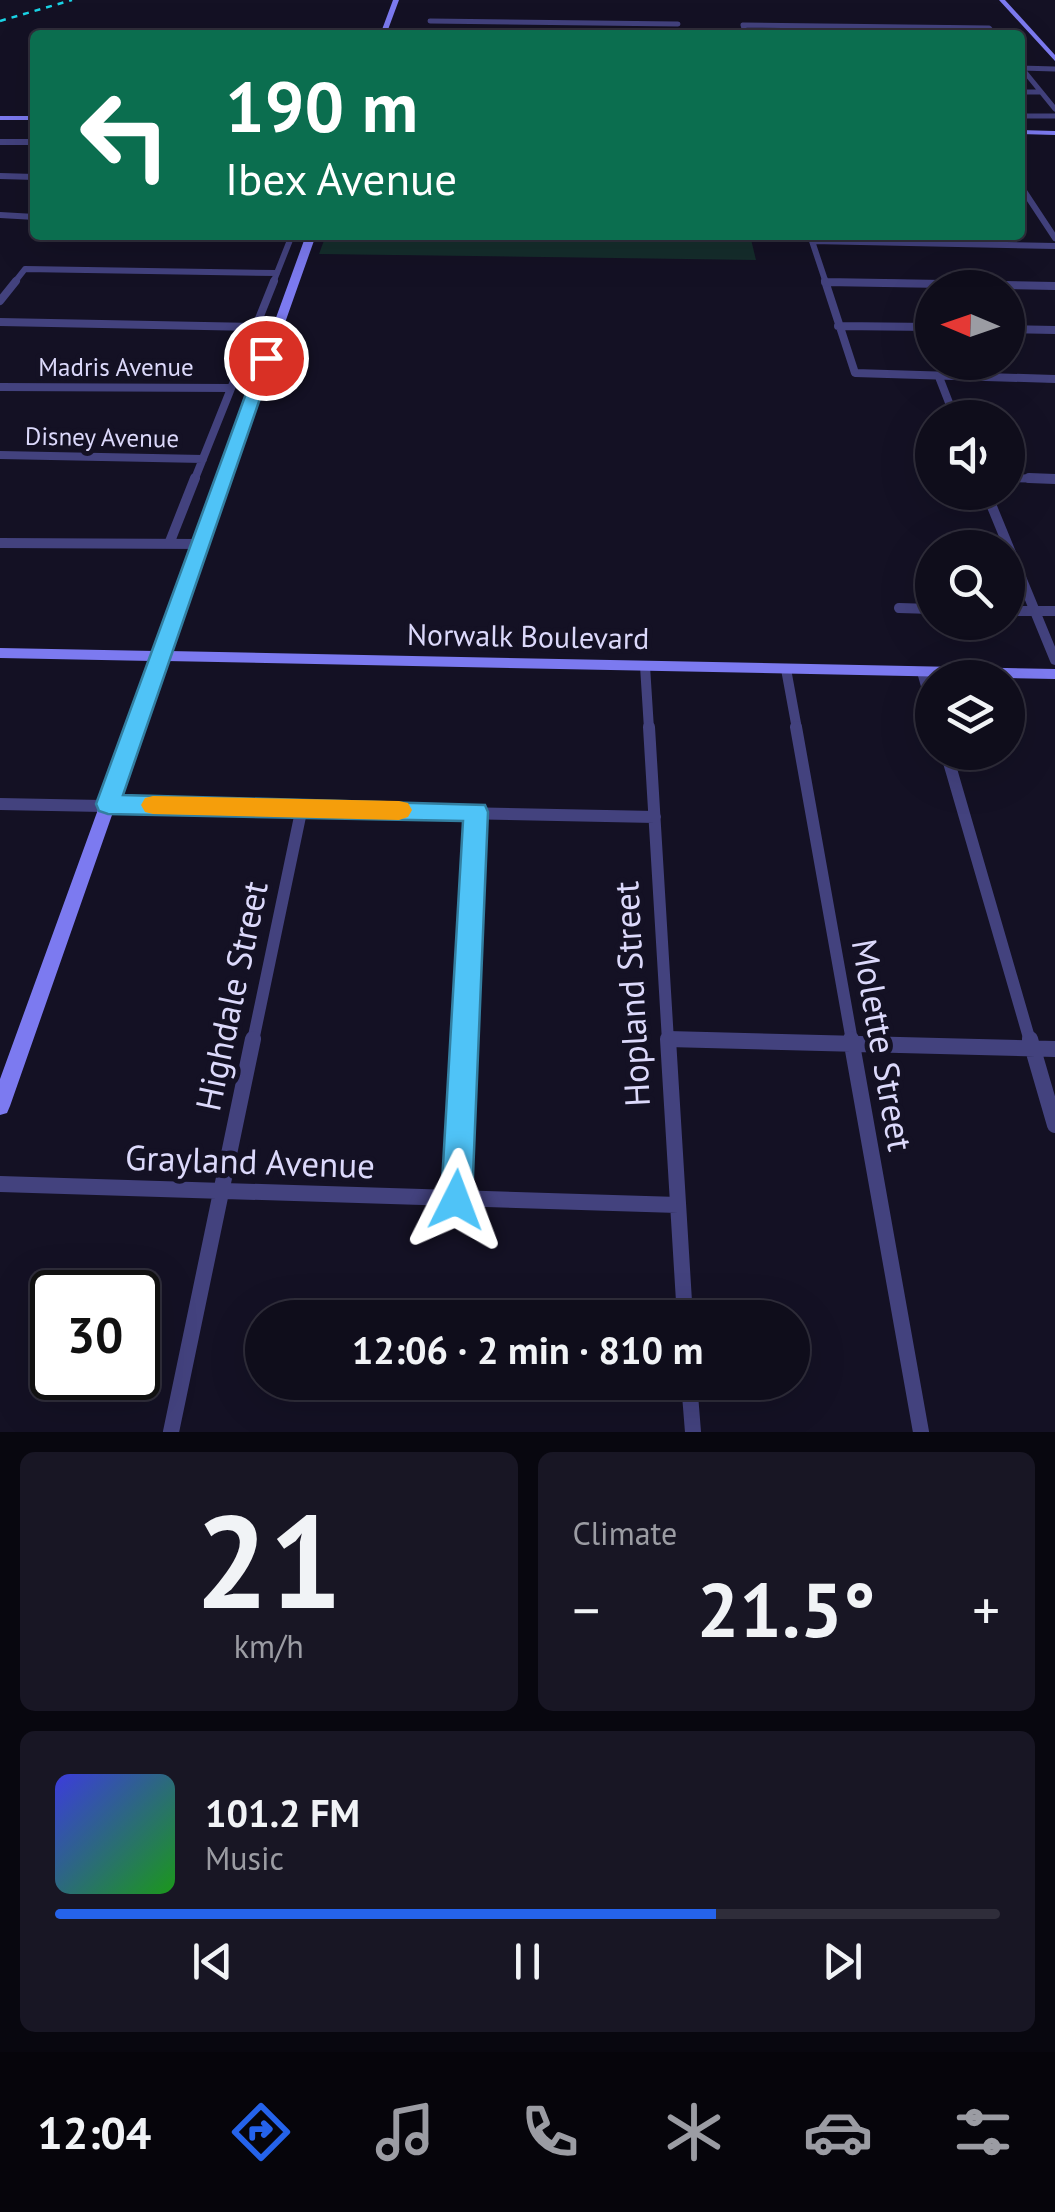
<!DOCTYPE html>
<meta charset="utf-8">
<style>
:root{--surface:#0f0d1b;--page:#181624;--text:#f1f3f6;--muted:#9b9ca3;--line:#2f2d3a;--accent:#2563eb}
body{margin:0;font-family:"PT Sans",sans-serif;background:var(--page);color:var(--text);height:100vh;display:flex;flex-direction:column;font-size:38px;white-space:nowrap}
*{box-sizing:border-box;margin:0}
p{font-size:32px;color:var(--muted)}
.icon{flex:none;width:55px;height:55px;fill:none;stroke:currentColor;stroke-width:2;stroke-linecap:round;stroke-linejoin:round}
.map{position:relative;height:1432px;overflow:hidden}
.details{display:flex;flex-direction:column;gap:20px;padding:20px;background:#08070f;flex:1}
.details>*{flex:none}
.banner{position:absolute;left:30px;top:30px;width:995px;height:210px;border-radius:10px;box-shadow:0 10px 40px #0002,0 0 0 2px var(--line);background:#0b6e4f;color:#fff;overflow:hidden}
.needle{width:65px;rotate:272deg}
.buttons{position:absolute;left:915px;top:270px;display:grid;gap:20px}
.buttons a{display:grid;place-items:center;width:110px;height:110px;border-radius:50%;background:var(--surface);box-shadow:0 10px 40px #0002,0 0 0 2px var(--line);font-size:50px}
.speed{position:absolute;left:30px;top:1270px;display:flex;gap:20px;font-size:50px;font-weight:700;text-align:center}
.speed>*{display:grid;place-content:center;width:130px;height:130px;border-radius:50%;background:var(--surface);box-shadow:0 10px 40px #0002,0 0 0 2px var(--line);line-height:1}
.speed .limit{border:5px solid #111;border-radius:15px;background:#fff;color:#111}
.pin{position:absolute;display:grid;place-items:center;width:85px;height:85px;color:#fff;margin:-42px;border:5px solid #fff;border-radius:50%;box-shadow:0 2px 10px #0007}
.me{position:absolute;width:110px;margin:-55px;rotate:3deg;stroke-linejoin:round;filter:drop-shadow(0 0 8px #0008)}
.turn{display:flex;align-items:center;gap:35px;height:210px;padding:0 30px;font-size:45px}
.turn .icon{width:130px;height:130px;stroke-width:2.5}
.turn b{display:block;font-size:70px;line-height:85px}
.big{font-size:75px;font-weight:600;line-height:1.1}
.details .widget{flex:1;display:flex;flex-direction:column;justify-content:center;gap:15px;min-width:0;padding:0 35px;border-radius:15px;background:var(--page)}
.details .dial{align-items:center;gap:0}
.dial b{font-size:130px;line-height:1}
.song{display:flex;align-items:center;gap:30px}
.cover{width:120px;height:120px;border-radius:15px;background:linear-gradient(135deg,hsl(240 70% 55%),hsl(120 70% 35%))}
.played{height:10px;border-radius:5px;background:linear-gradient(90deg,var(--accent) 70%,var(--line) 70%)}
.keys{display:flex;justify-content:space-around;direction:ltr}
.heat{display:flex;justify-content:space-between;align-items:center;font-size:55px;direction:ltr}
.details .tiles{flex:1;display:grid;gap:20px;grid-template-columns:1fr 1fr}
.widget:last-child{grid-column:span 2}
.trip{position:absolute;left:245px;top:1300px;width:565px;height:100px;border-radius:50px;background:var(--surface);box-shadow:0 10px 40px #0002,0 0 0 2px var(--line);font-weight:600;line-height:100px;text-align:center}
.menu{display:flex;height:160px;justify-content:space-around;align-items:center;background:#06050b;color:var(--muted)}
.menu .icon{width:70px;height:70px}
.menu .selected{color:var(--accent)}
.menu b{font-size:45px;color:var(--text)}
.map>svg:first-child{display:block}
.green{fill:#152d2c}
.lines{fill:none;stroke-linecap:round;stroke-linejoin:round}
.street-far5{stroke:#43427e;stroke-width:5}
.street-far4{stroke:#43427e;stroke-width:6}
.street-far3{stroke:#43427e;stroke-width:8}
.street-far2{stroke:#43427e;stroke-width:10}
.street-far1{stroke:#43427e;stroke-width:12}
.street{stroke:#43427e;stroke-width:16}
.secondary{fill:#7c7af0;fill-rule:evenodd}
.rail{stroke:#1ad3e5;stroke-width:2.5;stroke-dasharray:6 6;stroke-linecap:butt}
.route{fill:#4fc3f7;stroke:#337fa1;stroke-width:2.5}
.slow{fill:#f59e0b}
.labels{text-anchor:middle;stroke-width:10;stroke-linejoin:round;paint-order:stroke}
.far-street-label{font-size:25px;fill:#dcd9fb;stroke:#141124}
.street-label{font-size:30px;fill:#dcd9fb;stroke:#141124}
.near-street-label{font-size:35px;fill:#dcd9fb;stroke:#141124}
</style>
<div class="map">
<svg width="1055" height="1432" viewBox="0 0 1055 1432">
<rect width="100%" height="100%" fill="#141124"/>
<path class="green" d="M 326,235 L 750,235 L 756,260 L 319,254 Z"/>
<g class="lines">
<path class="street-far5" d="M 430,21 L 678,24
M 746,35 L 743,25 L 989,28 L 995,35
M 1020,66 L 1055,109
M 1020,68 L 1055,69
M 1020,92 L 1041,92
M 1020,116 L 1055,116"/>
<path class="street-far4" d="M 0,142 L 35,142
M 0,176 L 35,177
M 1020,185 L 1055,238
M 0,215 L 35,217
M 810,235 L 826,283
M 812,241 L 1055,246
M 825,282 L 908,283
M 14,283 L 25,269 L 277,273
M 273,283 L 292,235"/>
<path class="street-far3" d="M 825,281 L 855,373 L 1055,379
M 825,282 L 1055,286
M 0,301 L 16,281
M 0,322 L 255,327
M 838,326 L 932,327
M 1008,329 L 1055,330
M 939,377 L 955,418
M 0,387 L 231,388
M 0,455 L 203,459
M 1008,478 L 1055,479
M 194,481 L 274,281"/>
<path class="street-far2" d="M 1029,478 L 1055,479
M 986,492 L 1055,660
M 0,543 L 200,544
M 169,544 L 195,478
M 899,608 L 932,609
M 1008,611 L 1055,611
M 645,666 L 649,729
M 786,669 L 797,729
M 922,672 L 932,707"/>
<path class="street-far1" d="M 649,727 L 668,1041
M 796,727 L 852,1041
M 946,752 L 1030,1041
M 0,804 L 655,817
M 668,1039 L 751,1041
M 253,1041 L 302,807
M 465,1041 L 476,812"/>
<path class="street" d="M 668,1039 L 685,1318
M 668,1039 L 1055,1049
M 851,1039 L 921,1432
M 1030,1039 L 1055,1125
M 0,1184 L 678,1205
M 457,1200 L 465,1039
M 689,1382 L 693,1432
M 171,1432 L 253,1039"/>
<path class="secondary" d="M 393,0 L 399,0 L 386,35 L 380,35 Z
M 999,0 L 1005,0 L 1055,55 L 1055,61 Z
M 0,116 L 35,116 L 35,120 L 0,120 Z
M 1020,130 L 1055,131 L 1055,135 L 1020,134 Z
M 306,235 L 316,235 L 169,651 L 1055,669 L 1055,679 L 166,661 L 10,1106 L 7,1113 L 0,1115 L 0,1079 L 152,661 L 0,658 L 0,648 L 155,651 Z"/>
<path class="rail" d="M 0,21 L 72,0"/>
</g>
<path class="route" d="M 266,354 L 274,358 L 123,795 L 485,805 L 488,812 L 472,1200 L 468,1211 L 456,1216 L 445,1211 L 441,1200 L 463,821 L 108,814 L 99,811 L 96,804 L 259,358 Z"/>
<path class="slow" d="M 153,796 L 399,801 L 408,803 L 412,810 L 408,817 L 399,820 L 153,814 L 145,812 L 141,805 L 145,798 Z"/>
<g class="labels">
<g class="far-street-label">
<text x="116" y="376">Madris Avenue</text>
<text transform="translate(102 437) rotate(1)" y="9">Disney Avenue</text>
</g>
<g class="street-label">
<text transform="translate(528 637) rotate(1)" y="10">Norwalk Boulevard</text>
</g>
<g class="near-street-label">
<text transform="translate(632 994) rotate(-93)" y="12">Hopland Street</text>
<text transform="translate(232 996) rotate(-78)" y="12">Highdale Street</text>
<text transform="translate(882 1045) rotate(80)" y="12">Molette Street</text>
<text transform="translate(250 1162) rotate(2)" y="12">Grayland Avenue</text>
</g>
</g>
</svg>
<div class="buttons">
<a><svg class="needle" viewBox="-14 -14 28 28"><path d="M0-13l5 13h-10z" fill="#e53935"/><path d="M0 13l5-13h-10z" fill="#9b9ca3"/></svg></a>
<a><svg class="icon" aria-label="sound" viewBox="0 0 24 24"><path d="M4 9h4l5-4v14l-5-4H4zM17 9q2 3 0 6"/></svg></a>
<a><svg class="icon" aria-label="search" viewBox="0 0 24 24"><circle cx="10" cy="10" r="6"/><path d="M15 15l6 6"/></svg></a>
<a><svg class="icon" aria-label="layers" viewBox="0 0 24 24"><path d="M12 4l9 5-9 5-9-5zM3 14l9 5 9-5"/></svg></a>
</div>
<div class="speed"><div class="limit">30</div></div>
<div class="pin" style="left:266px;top:358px;background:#d93025"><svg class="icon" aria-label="arrive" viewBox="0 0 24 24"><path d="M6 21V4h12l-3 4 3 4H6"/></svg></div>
<svg class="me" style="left:456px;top:1200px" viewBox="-20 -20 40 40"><path d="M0-17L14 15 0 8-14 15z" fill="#4fc3f7" stroke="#fff" stroke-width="4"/></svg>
<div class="trip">12:06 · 2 min · 810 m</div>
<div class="banner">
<div class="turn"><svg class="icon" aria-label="left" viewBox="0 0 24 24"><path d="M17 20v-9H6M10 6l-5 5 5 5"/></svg><div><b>190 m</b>Ibex Avenue</div></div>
</div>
</div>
<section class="details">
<div class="tiles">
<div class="widget dial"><b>21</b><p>km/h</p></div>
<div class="widget"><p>Climate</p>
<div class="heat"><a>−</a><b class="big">21.5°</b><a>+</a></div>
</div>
<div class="widget">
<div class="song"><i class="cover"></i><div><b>101.2 FM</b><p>Music</p></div></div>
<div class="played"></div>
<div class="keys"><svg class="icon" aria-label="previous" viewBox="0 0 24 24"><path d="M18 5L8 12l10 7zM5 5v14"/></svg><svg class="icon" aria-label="pause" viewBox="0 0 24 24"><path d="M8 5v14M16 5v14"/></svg><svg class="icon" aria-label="next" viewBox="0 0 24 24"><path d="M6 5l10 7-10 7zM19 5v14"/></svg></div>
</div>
</div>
</section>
<nav class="menu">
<b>12:04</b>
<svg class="icon selected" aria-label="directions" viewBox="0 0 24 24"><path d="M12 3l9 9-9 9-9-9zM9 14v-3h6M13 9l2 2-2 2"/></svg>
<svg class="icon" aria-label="music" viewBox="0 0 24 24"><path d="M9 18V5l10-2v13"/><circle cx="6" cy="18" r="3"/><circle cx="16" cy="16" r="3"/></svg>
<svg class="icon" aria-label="phone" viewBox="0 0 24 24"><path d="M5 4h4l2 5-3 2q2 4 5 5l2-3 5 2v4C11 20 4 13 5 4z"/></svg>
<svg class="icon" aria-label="climate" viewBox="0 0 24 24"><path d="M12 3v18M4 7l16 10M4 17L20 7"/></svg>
<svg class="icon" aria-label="car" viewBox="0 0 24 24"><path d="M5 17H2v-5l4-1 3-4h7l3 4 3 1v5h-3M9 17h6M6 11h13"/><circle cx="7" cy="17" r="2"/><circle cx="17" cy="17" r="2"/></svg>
<svg class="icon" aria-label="filters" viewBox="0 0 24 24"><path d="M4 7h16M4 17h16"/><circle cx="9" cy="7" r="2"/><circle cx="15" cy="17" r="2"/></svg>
</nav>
